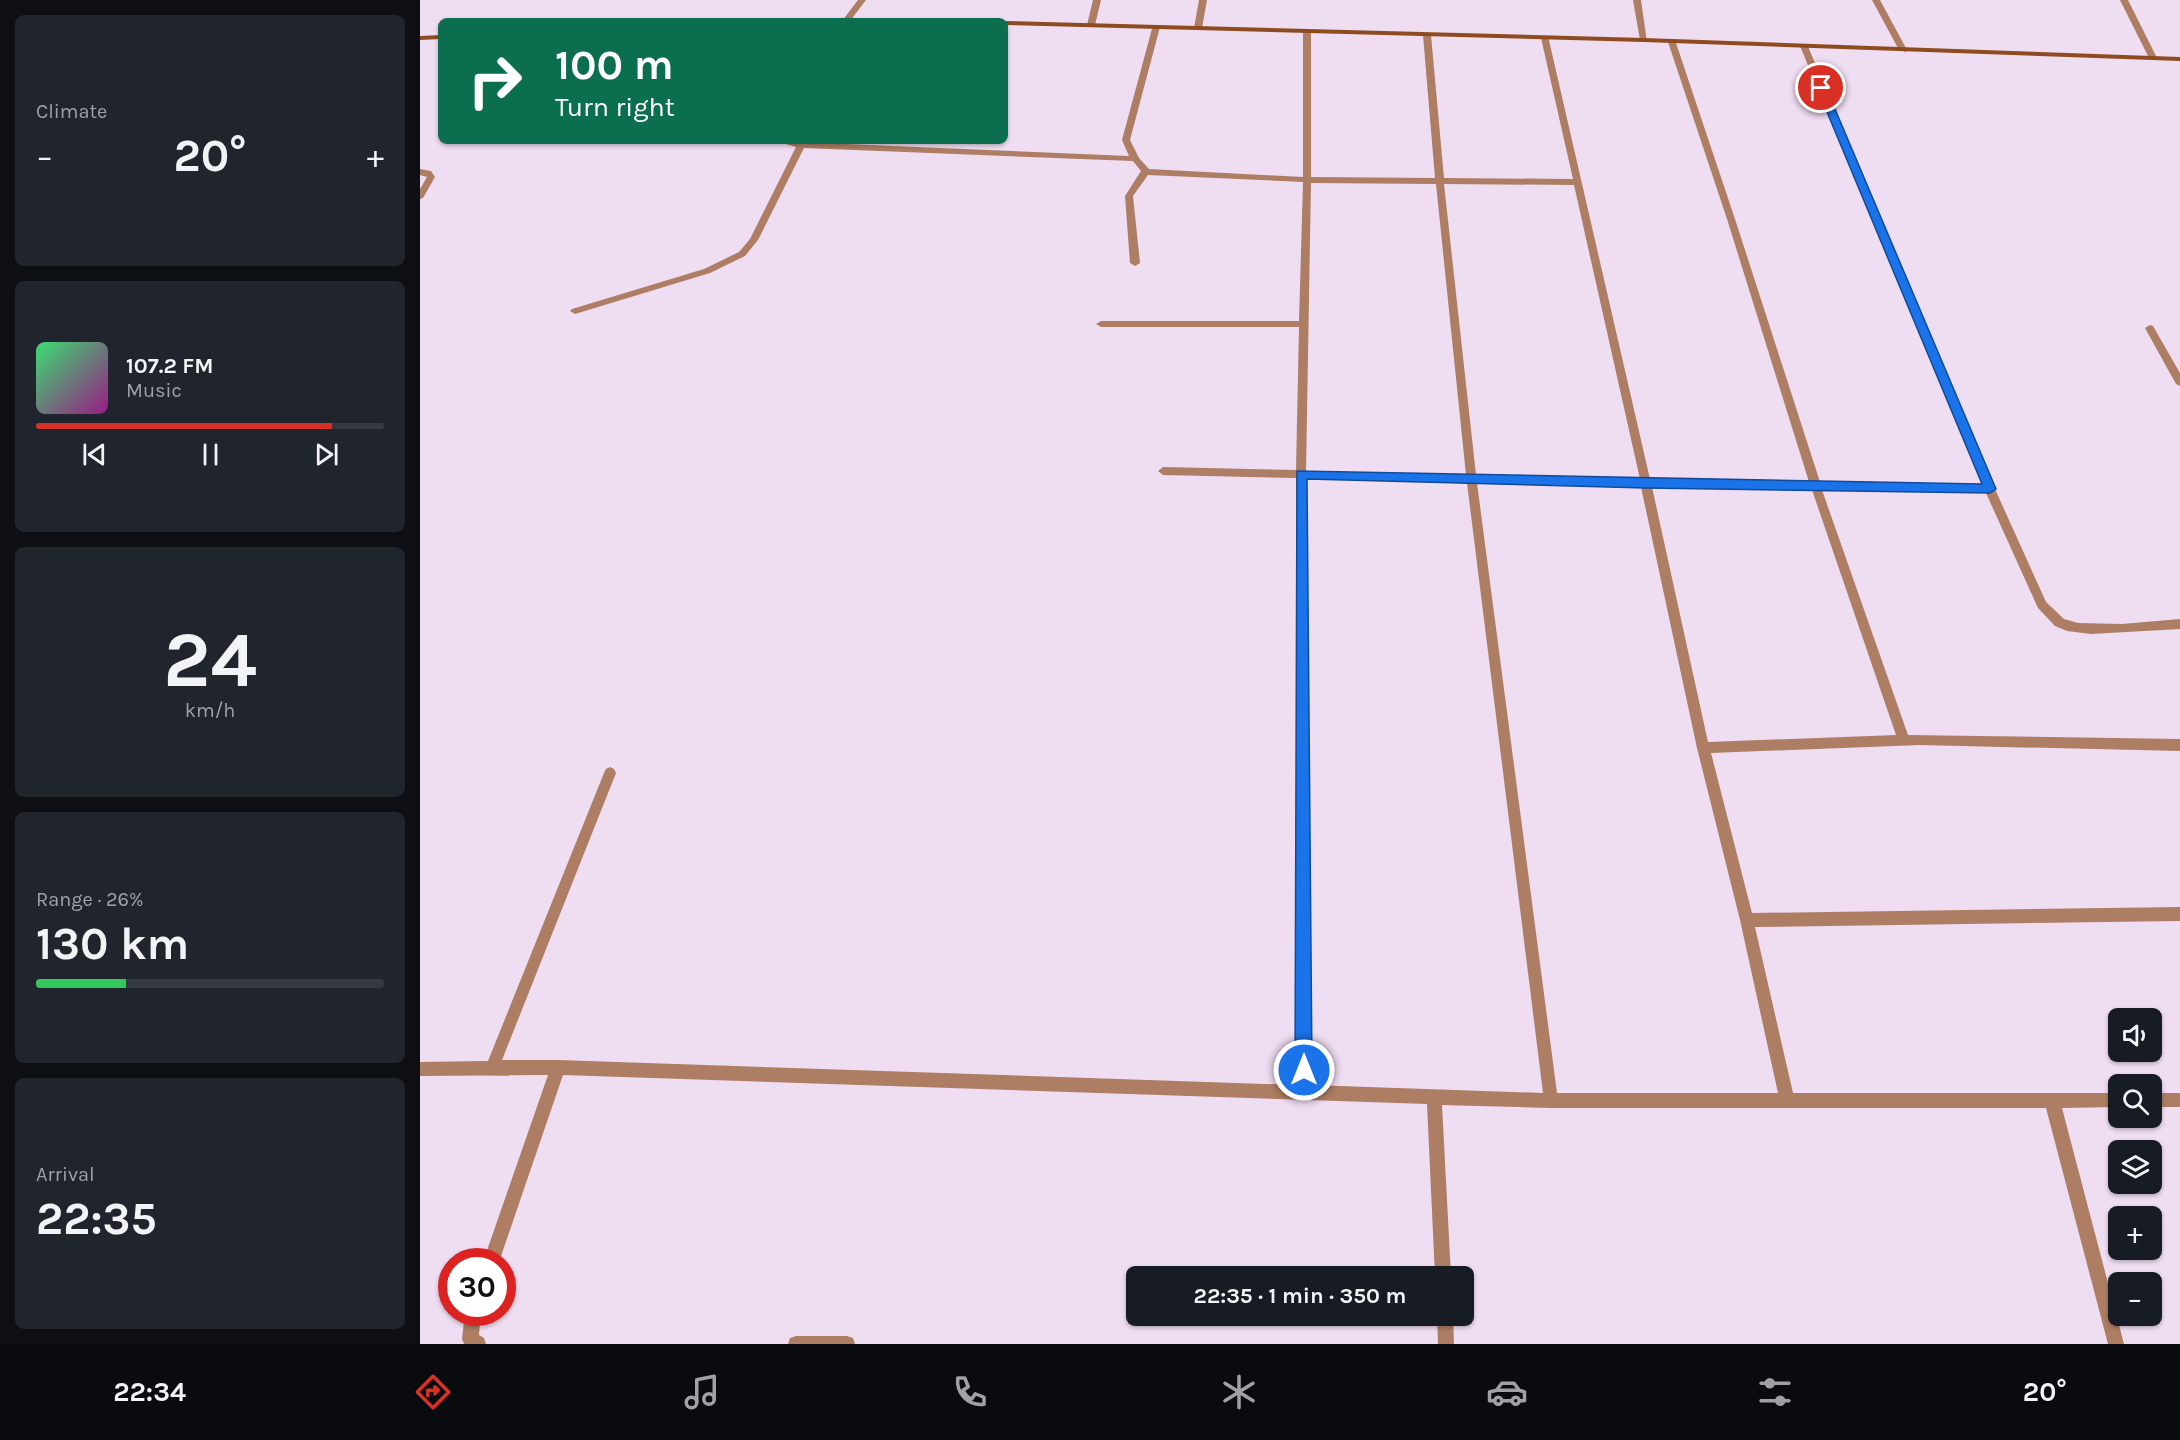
<!DOCTYPE html>
<meta charset="utf-8">
<style>
:root{--surface:#171b24;--page:#20242c;--text:#f1f3f6;--muted:#9ea1a6;--line:#363941;--accent:#d93025}
body{margin:0;font-family:Karla,sans-serif;background:var(--page);color:var(--text);height:100vh;display:flex;flex-direction:column;font-size:22px;white-space:nowrap}
*{box-sizing:border-box;margin:0}
p{font-size:20px;color:var(--muted)}
.icon{flex:none;width:33px;height:33px;fill:none;stroke:currentColor;stroke-width:2;stroke-linecap:round;stroke-linejoin:round}
.map{position:relative;flex:1;overflow:hidden}
.side{display:flex;flex-direction:column;gap:15px;padding:15px;background:#0d0f14;width:420px}
.side>*{flex:none}
.top-card{position:absolute;left:18px;top:18px;width:570px;height:126px;border-radius:9px;box-shadow:0 2px 4px #0004;background:#0b6e4f;color:#fff;overflow:hidden}
.buttons{position:absolute;left:1688px;top:1008px;display:grid;gap:12px}
.buttons a{display:grid;place-items:center;width:54px;height:54px;border-radius:9px;background:var(--surface);box-shadow:0 2px 4px #0004;font-size:30px}
.speed{position:absolute;left:18px;top:1248px;display:flex;gap:12px;font-size:30px;font-weight:700;text-align:center}
.speed>*{display:grid;place-content:center;width:78px;height:78px;border-radius:50%;background:var(--surface);box-shadow:0 2px 4px #0004;line-height:1}
.speed .limit{border:9px solid #d22;background:#fff;color:#111}
.pin{position:absolute;display:grid;place-items:center;width:51px;height:51px;color:#fff;margin:-26px;border:3px solid #fff;border-radius:50%;box-shadow:0 2px 6px #0007}
.me{position:absolute;width:66px;margin:-33px;rotate:0deg;stroke-linejoin:round;filter:drop-shadow(0 0 4px #0008)}
.turn{display:flex;align-items:center;gap:21px;height:126px;padding:0 18px;font-size:27px}
.turn .icon{width:78px;height:78px;stroke-width:2.5}
.turn b{display:block;font-size:42px;line-height:51px}
.big{font-size:45px;font-weight:700;line-height:1.1}
.side .widget{flex:1;display:flex;flex-direction:column;justify-content:center;gap:9px;min-width:0;padding:0 21px;border-radius:9px;background:var(--page)}
.side .dial{align-items:center;gap:0}
.dial b{font-size:78px;line-height:1}
.song{display:flex;align-items:center;gap:18px}
.cover{width:72px;height:72px;border-radius:9px;background:linear-gradient(135deg,hsl(140 70% 55%),hsl(310 70% 35%))}
.played{height:6px;border-radius:3px;background:linear-gradient(90deg,var(--accent) 85%,var(--line) 85%)}
.keys{display:flex;justify-content:space-around;direction:ltr}
.heat{display:flex;justify-content:space-between;align-items:center;font-size:33px;direction:ltr}
.charge{height:9px;border-radius:4px;background:linear-gradient(90deg,#34c759 26%,var(--line) 0)}
.trip{position:absolute;left:706px;top:1266px;width:348px;height:60px;border-radius:9px;background:var(--surface);box-shadow:0 2px 4px #0004;font-weight:700;line-height:60px;text-align:center}
.menu{display:flex;height:96px;justify-content:space-around;align-items:center;background:#090b0e;color:var(--muted)}
.menu .icon{width:42px;height:42px}
.menu .selected{color:var(--accent)}
.menu b{font-size:27px;color:var(--text)}
main{display:flex;flex:1;min-height:0}
.map>svg:first-child{display:block}
.lines{fill:none;stroke-linecap:round;stroke-linejoin:round}
.street{fill:#ad7e63;fill-rule:evenodd}
.secondary{fill:#8e4b20;fill-rule:evenodd}
.route{fill:#1a73e8;stroke:#114b97;stroke-width:1.5}
</style>
<main>
<section class="side">
<div class="widget"><p>Climate</p>
<div class="heat"><a>−</a><b class="big">20°</b><a>+</a></div>
</div>
<div class="widget">
<div class="song"><i class="cover"></i><div><b>107.2 FM</b><p>Music</p></div></div>
<div class="played"></div>
<div class="keys"><svg class="icon" aria-label="previous" viewBox="0 0 24 24"><path d="M18 5L8 12l10 7zM5 5v14"/></svg><svg class="icon" aria-label="pause" viewBox="0 0 24 24"><path d="M8 5v14M16 5v14"/></svg><svg class="icon" aria-label="next" viewBox="0 0 24 24"><path d="M6 5l10 7-10 7zM19 5v14"/></svg></div>
</div>
<div class="widget dial"><b>24</b><p>km/h</p></div>
<div class="widget"><p>Range · 26%</p><b class="big">130 km</b><div class="charge"></div></div>
<div class="widget"><p>Arrival</p><b class="big">22:35</b></div>
</section>
<div class="map">
<svg width="1760" height="1344" viewBox="0 0 1760 1344">
<rect width="100%" height="100%" fill="#efddf2"/>
<g class="lines">
<path class="street" d="M 438,0 L 446,0 L 430,21 L 422,21 Z
M 673,0 L 681,0 L 675,25 L 671,27 L 667,25 Z
M 779,0 L 787,0 L 782,28 L 778,30 L 774,28 Z
M 1213,0 L 1221,0 L 1227,42 L 1220,40 Z
M 1452,0 L 1460,0 L 1487,50 L 1486,52 L 1479,50 Z
M 1700,0 L 1708,0 L 1737,58 L 1736,60 L 1729,58 Z
M 733,25 L 740,27 L 710,140 L 719,158 L 729,169 L 883,177 L 883,32 L 887,30 L 891,32 L 891,177 L 1015,178 L 1003,35 L 1007,33 L 1011,35 L 1024,178 L 1153,179 L 1121,38 L 1128,36 L 1230,479 L 1389,482 L 1307,219 L 1248,42 L 1255,40 L 1315,219 L 1400,482 L 1563,485 L 1380,46 L 1387,44 L 1575,489 L 1626,602 L 1644,619 L 1658,623 L 1702,624 L 1760,619 L 1760,629 L 1671,634 L 1647,631 L 1635,626 L 1618,608 L 1566,493 L 1402,490 L 1488,735 L 1760,739 L 1760,751 L 1500,745 L 1291,753 L 1332,913 L 1760,907 L 1760,921 L 1335,927 L 1373,1093 L 1698,1093 L 1698,1107 L 1642,1108 L 1704,1344 L 1688,1344 L 1626,1108 L 1131,1108 L 1022,1105 L 1031,1276 L 1015,1276 L 1007,1104 L 143,1075 L 79,1262 L 63,1262 L 128,1075 L 0,1076 L 0,1062 L 68,1061 L 184,773 L 186,769 L 190,767 L 194,769 L 196,773 L 82,1060 L 138,1060 L 877,1085 L 876,478 L 743,475 L 738,471 L 743,467 L 876,470 L 879,327 L 681,327 L 676,324 L 681,321 L 879,321 L 883,182 L 728,175 L 713,196 L 720,263 L 715,266 L 710,263 L 705,196 L 721,171 L 713,161 L 384,148 L 338,240 L 325,256 L 290,273 L 155,314 L 150,311 L 152,309 L 284,269 L 319,252 L 330,239 L 376,147 L 355,141 L 709,156 L 702,140 ZM 891,183 L 1016,184 L 1046,475 L 886,471 ZM 1024,184 L 1154,185 L 1220,479 L 1056,475 ZM 886,479 L 1047,483 L 1123,1093 L 891,1085 ZM 1057,483 L 1221,487 L 1277,748 L 1320,920 L 1358,1093 L 1137,1093 ZM 1232,487 L 1392,490 L 1476,735 L 1288,742 Z
M 0,169 L 11,171 L 15,177 L 3,198 L 0,199 L 0,189 L 7,177 L 0,175 Z
M 1730,325 L 1733,326 L 1760,373 L 1760,386 L 1756,384 L 1725,328 Z
M 1731,1093 L 1760,1093 L 1760,1107 L 1731,1107 Z
M 45,1312 L 61,1312 L 59,1335 L 64,1338 L 66,1344 L 44,1344 L 42,1339 Z
M 1017,1316 L 1033,1316 L 1034,1344 L 1018,1344 Z
M 376,1336 L 427,1336 L 433,1338 L 435,1344 L 368,1344 L 370,1338 Z"/>
<path class="secondary" d="M 584,21 L 585,21 L 1224,38 L 1760,57 L 1760,61 L 1224,42 L 585,25 Z
M 21,35 L 21,39 L 0,40 L 0,36 Z"/>
</g>
<path class="route" d="M 1398,86 L 1406,88 L 1576,489 L 1570,493 L 1226,488 L 887,479 L 892,1070 L 890,1075 L 884,1078 L 878,1075 L 875,1070 L 877,471 L 1562,484 L 1397,88 Z"/>
</svg>
<div class="buttons">
<a><svg class="icon" aria-label="sound" viewBox="0 0 24 24"><path d="M4 9h4l5-4v14l-5-4H4zM17 9q2 3 0 6"/></svg></a>
<a><svg class="icon" aria-label="search" viewBox="0 0 24 24"><circle cx="10" cy="10" r="6"/><path d="M15 15l6 6"/></svg></a>
<a><svg class="icon" aria-label="layers" viewBox="0 0 24 24"><path d="M12 4l9 5-9 5-9-5zM3 14l9 5 9-5"/></svg></a>
<a>+</a>
<a>−</a>
</div>
<div class="speed"><div class="limit">30</div></div>
<div class="pin" style="left:1401px;top:88px;background:#d93025"><svg class="icon" aria-label="arrive" viewBox="0 0 24 24"><path d="M6 21V4h12l-3 4 3 4H6"/></svg></div>
<svg class="me" style="left:884px;top:1070px" viewBox="-20 -20 40 40"><circle r="17" fill="#1a73e8" stroke="#fff" stroke-width="3"/><path d="M0-11L8 9 0 5-8 9z" fill="#fff"/></svg>
<div class="trip">22:35 · 1 min · 350 m</div>
<div class="top-card">
<div class="turn"><svg class="icon" aria-label="right" viewBox="0 0 24 24"><path d="M7 20v-9h11M14 6l5 5-5 5"/></svg><div><b>100 m</b>Turn right</div></div>
</div>
</div>
</main>
<nav class="menu">
<b>22:34</b>
<svg class="icon selected" aria-label="directions" viewBox="0 0 24 24"><path d="M12 3l9 9-9 9-9-9zM9 14v-3h6M13 9l2 2-2 2"/></svg>
<svg class="icon" aria-label="music" viewBox="0 0 24 24"><path d="M9 18V5l10-2v13"/><circle cx="6" cy="18" r="3"/><circle cx="16" cy="16" r="3"/></svg>
<svg class="icon" aria-label="phone" viewBox="0 0 24 24"><path d="M5 4h4l2 5-3 2q2 4 5 5l2-3 5 2v4C11 20 4 13 5 4z"/></svg>
<svg class="icon" aria-label="climate" viewBox="0 0 24 24"><path d="M12 3v18M4 7l16 10M4 17L20 7"/></svg>
<svg class="icon" aria-label="car" viewBox="0 0 24 24"><path d="M5 17H2v-5l4-1 3-4h7l3 4 3 1v5h-3M9 17h6M6 11h13"/><circle cx="7" cy="17" r="2"/><circle cx="17" cy="17" r="2"/></svg>
<svg class="icon" aria-label="filters" viewBox="0 0 24 24"><path d="M4 7h16M4 17h16"/><circle cx="9" cy="7" r="2"/><circle cx="15" cy="17" r="2"/></svg>
<b>20°</b>
</nav>
